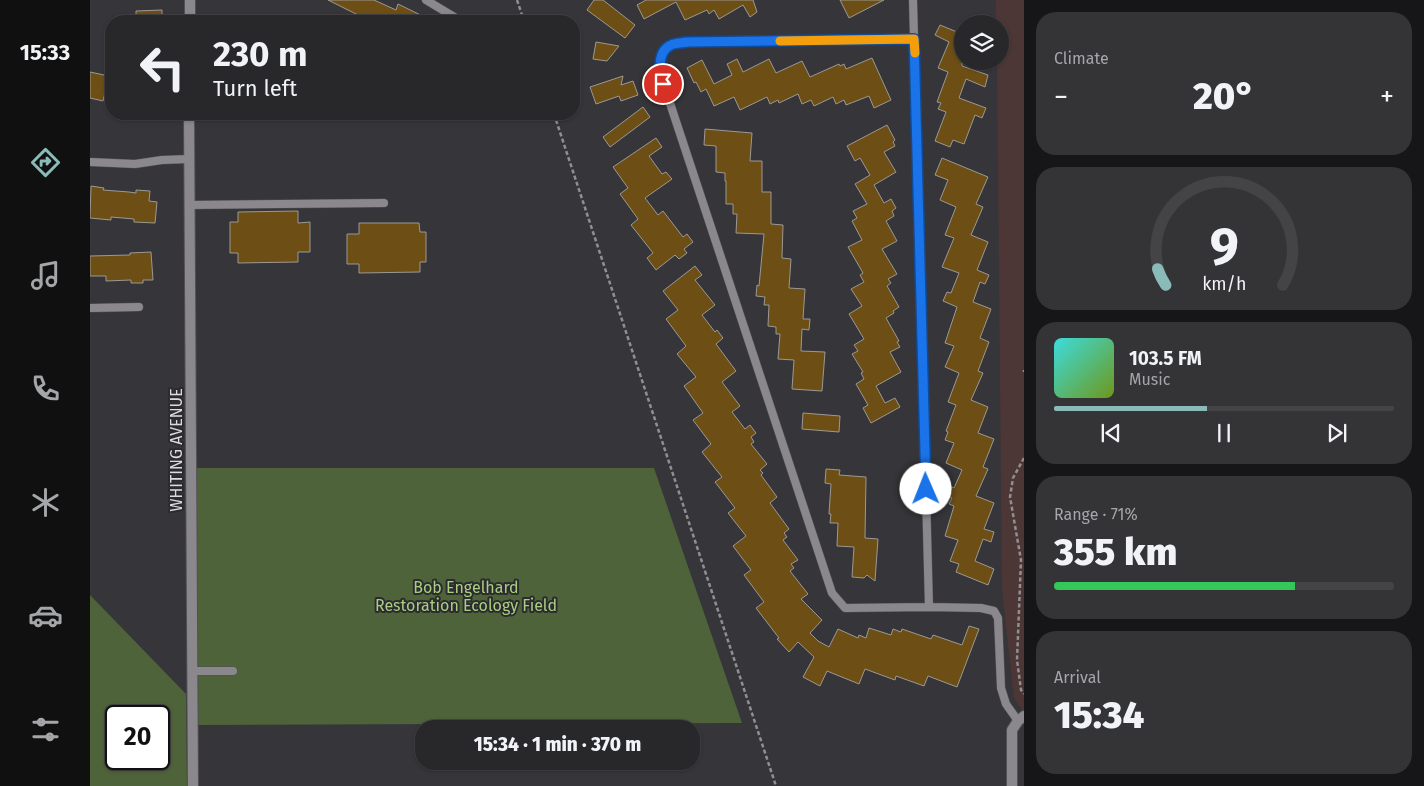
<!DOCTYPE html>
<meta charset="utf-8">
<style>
:root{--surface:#28282b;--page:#343437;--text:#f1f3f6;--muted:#a5a6a9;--line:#444447;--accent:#8bbbb9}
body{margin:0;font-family:"Fira Sans",sans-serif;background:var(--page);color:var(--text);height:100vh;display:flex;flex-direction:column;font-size:19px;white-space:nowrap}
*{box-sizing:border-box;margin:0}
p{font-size:16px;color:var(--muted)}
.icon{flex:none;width:28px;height:28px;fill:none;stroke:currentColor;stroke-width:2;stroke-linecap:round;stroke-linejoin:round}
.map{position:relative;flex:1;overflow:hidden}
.sheet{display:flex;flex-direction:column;gap:12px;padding:12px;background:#161618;width:400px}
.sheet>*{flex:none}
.top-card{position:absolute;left:15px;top:15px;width:475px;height:105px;border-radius:20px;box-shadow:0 1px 4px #0004,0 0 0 1px var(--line);background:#28282b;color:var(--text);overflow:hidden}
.tools{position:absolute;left:864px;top:15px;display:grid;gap:10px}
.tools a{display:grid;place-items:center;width:55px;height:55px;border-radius:50%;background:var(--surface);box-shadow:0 1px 4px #0004,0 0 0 1px var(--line);font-size:25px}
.speed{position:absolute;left:15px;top:705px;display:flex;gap:10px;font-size:25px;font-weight:700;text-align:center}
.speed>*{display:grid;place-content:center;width:65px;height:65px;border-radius:50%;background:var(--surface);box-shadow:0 1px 4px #0004,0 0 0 1px var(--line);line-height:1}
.speed .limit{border:2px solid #111;border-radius:8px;background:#fff;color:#111}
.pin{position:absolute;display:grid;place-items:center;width:42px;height:42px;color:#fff;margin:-21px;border:2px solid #fff;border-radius:50%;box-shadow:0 1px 5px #0007}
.me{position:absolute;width:55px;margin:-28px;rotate:359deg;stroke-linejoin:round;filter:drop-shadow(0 0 4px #0008)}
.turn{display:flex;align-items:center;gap:18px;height:105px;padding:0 25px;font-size:22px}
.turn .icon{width:65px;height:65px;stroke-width:2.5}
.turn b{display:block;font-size:35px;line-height:42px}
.big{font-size:38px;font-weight:800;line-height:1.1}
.sheet .card{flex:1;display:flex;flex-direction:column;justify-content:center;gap:8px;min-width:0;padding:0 18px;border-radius:20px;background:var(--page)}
.sheet .dial{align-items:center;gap:0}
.dial svg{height:130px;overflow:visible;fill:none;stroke:var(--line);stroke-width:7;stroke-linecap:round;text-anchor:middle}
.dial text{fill:var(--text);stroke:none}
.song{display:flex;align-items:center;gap:15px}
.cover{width:60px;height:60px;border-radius:8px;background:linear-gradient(135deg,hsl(180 70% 55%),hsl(80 70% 35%))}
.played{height:5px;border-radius:2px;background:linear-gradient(90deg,var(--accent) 45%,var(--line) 45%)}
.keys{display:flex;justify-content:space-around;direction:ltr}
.heat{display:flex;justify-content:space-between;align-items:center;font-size:28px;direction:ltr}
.charge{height:8px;border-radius:4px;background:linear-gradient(90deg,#34c759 71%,var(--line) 0)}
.trip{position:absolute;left:325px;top:720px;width:285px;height:50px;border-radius:20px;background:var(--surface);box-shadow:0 1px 4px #0004,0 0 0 1px var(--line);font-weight:800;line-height:50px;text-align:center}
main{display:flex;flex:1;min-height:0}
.tab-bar{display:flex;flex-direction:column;width:90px;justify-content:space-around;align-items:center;background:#101011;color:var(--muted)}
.tab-bar .icon{width:35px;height:35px}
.tab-bar .on{color:var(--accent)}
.tab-bar b{font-size:22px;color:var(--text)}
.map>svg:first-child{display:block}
.education{fill:#4c3736}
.green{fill:#4f633a;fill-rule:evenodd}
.building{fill:#6d4f15;stroke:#9c9994}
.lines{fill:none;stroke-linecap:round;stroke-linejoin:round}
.service-casing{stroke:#525155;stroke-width:9}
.minor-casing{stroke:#525155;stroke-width:12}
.tertiary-casing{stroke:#525155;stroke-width:12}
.path{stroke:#908f92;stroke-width:2.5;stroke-dasharray:4 2.5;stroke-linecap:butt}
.service{stroke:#8a888d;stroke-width:8}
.minor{stroke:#8a888d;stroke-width:10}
.tertiary{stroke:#8a888d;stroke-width:10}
.route-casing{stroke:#114b97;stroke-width:12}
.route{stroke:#1a73e8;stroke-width:9}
.slow{stroke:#f59e0b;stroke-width:9}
.labels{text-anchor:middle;stroke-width:4;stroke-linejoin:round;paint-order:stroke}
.street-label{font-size:16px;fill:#dbdbdd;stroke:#2c2b2f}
.park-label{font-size:16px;fill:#a8cf80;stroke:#2c2b2f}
</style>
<main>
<nav class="tab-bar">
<b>15:33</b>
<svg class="icon on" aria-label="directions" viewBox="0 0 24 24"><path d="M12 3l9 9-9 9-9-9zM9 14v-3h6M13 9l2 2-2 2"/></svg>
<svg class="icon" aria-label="music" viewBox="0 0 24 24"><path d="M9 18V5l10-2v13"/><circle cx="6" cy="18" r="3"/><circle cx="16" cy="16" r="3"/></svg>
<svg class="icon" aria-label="phone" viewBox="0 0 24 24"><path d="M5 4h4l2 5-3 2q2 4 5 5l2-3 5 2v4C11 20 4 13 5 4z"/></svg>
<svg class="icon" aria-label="climate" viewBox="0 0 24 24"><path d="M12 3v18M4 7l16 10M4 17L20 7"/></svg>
<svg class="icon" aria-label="car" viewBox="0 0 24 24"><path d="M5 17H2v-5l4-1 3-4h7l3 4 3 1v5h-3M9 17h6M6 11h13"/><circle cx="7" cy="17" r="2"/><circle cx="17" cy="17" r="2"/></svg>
<svg class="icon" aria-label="filters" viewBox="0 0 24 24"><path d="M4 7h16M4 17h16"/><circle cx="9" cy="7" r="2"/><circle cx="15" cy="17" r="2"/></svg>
</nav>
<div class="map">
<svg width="934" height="786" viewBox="0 0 934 786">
<rect width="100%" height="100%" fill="#363539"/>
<path class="education" d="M 906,0 L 934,0 L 934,713 L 924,698 L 912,590 L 907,61 L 910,61 L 910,24 L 906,24 Z"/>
<path class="green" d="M 101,468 L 564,468 L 652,723 L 103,725 Z
M 0,595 L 96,694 L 97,786 L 0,786 ZM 26,716 L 69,716 L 69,759 L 26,759 Z"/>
<path class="building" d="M 238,0 L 284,0 L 306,10 L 308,4 L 343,21 L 280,21 Z
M 504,0 L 513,0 L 545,25 L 535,38 L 497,10 Z
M 556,0 L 663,0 L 667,12 L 660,17 L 653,5 L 629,19 L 624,10 L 619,14 L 617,10 L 595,20 L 586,2 L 554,19 L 547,5 Z
M 750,0 L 794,0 L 759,18 Z
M 72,10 L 72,21 L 46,21 L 46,11 Z
M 850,25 L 872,34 L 872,66 L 898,75 L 895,87 L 876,79 L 869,98 L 896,108 L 892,118 L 885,115 L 874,144 L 863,140 L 860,147 L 845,141 L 856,112 L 848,109 L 851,103 L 847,102 L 858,72 L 848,68 L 859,42 L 845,35 Z
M 506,42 L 529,46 L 517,61 L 503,59 Z
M 782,58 L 801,100 L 784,108 L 779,96 L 756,105 L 754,100 L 746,104 L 743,97 L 724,106 L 721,100 L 712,104 L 708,94 L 689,103 L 688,100 L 680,104 L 677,97 L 650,110 L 644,97 L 624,106 L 616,89 L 611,92 L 606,82 L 604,83 L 597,68 L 612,60 L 624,84 L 642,75 L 637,64 L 647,59 L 653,72 L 679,59 L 686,73 L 712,61 L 720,77 L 749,64 L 750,66 L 754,64 L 756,69 Z
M 0,72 L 19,76 L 13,101 L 0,98 Z
M 533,76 L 531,85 L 543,81 L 548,95 L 531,101 L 529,96 L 506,104 L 500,87 Z
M 553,107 L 560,117 L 520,147 L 513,137 Z
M 797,125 L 805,140 L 803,142 L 805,146 L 794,152 L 806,172 L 784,185 L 794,203 L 801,199 L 806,208 L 802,211 L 804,216 L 796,221 L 807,241 L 792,249 L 807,274 L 798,279 L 801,283 L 797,286 L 809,307 L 803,311 L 804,313 L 796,318 L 809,341 L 807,342 L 810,347 L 800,352 L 811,372 L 786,386 L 795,403 L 805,398 L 810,407 L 781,423 L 773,408 L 778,405 L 766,384 L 774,379 L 771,373 L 773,372 L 762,354 L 768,351 L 764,345 L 774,339 L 759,314 L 772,306 L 761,289 L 774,282 L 770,275 L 773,273 L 758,247 L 772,240 L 762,221 L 767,218 L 763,211 L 777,204 L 765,184 L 780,175 L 770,158 L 765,161 L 757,146 Z
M 615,129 L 662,133 L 660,161 L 672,161 L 672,192 L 681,192 L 681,224 L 693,225 L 692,258 L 701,259 L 699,288 L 715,289 L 713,319 L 720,319 L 719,330 L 712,329 L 711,351 L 735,352 L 732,391 L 702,389 L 704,360 L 688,359 L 690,334 L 686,334 L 686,327 L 678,326 L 679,305 L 674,305 L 675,297 L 666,296 L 667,285 L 669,286 L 674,234 L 646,233 L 647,214 L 643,214 L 643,204 L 636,204 L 636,181 L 635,181 L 635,173 L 626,172 L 626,146 L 614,145 Z
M 566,138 L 572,147 L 559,156 L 572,174 L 576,172 L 582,179 L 555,198 L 568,215 L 573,211 L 593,237 L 597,234 L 603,242 L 594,249 L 597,253 L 589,259 L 585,255 L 566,270 L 557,258 L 563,253 L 541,225 L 548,219 L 530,194 L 538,188 L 523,167 Z
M 852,158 L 898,177 L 886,204 L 893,207 L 881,235 L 898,242 L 887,270 L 899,275 L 895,284 L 890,282 L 883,302 L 901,309 L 890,338 L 899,342 L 888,371 L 893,373 L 881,400 L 898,407 L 888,433 L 904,439 L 893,467 L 898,469 L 886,496 L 904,503 L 894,529 L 904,532 L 901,542 L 893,539 L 885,561 L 904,569 L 898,585 L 866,572 L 869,564 L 860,561 L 868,540 L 855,536 L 864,506 L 859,504 L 862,498 L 856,495 L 860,486 L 864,488 L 872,470 L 856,463 L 864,443 L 855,440 L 858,432 L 856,431 L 866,405 L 858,402 L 869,373 L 855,367 L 864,346 L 855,343 L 867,307 L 853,301 L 857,292 L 861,293 L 869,273 L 852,267 L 864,238 L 855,235 L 866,207 L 850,200 L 858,180 L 845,175 Z
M 1,186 L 14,188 L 13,190 L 39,192 L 46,193 L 46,190 L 60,191 L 59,201 L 67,202 L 65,223 L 44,222 L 44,219 L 21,217 L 21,220 L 0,218 Z
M 208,211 L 208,223 L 220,222 L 220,252 L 208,252 L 208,262 L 148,263 L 148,253 L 140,253 L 140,222 L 148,222 L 148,212 Z
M 269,223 L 329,223 L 330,232 L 336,232 L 336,262 L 330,262 L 330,272 L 269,273 L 269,264 L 257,264 L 257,234 L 269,234 Z
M 61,252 L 63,280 L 53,280 L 53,283 L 41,283 L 41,280 L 16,281 L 16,276 L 0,276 L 0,256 L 40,255 L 40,253 Z
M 605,266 L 612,275 L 605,280 L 625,305 L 612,315 L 625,332 L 627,330 L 633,338 L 626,344 L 646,371 L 632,382 L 650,406 L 642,412 L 655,429 L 660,425 L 666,433 L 661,437 L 664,442 L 661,444 L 677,464 L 670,470 L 673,473 L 671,475 L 687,497 L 680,503 L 699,529 L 694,533 L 697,537 L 693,540 L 708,560 L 701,564 L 704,568 L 700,571 L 718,594 L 711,599 L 732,620 L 720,633 L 728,641 L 739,647 L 748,629 L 768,638 L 769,635 L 776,638 L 779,628 L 801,635 L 803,629 L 811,632 L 812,629 L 841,639 L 843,635 L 872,645 L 879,626 L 889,629 L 867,687 L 838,676 L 834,686 L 806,676 L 805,680 L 775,669 L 769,684 L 737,671 L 730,686 L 713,677 L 724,657 L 708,642 L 699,652 L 687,639 L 689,638 L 666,608 L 674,602 L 654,575 L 661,570 L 643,546 L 656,536 L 638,513 L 645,508 L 625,482 L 632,477 L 612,452 L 621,444 L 603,420 L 613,413 L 594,386 L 606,377 L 587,354 L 596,346 L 576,319 L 588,310 L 573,291 Z
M 713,413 L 750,416 L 749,432 L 712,429 Z
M 736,469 L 750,470 L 749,475 L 776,477 L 775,538 L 788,539 L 785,581 L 777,575 L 774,578 L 762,577 L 764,547 L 747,546 L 748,523 L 740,523 L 741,514 L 739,514 L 741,484 L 735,483 Z"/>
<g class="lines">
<defs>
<path id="service" d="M 336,0 L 371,21
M 823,0 L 839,607
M 824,39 L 597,42 C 575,46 573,48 569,70 L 742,593 L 755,608 L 839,607 L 891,608 L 904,611 L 908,618 L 911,688 L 916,704 L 928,721
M 0,162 L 45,164 L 72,160 L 99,159
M 99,205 L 294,203
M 0,308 L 49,307
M 102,671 L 143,671"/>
<path id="minor" d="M 922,786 L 922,730 L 928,721 L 934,716"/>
<path id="tertiary" d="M 100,21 L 100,0
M 99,114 L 103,786"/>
</defs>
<use href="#service" class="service-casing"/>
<use href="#minor" class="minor-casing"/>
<use href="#tertiary" class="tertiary-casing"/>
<path class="path" d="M 427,0 L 434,21
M 464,114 L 686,786
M 934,370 L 934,372
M 934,458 L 923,478 L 920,497 L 931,560 L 927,660 L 931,690 L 934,694"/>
<use href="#service" class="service"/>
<use href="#minor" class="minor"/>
<use href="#tertiary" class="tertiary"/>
</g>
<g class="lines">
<defs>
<path id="route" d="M 573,84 C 570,72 566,52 581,45 C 585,43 592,43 597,42 L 824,39 L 836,489"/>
</defs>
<use href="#route" class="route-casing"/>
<use href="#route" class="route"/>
<path class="slow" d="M 690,41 L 824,39 L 825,53"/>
</g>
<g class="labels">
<g class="street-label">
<text transform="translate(86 450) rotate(-90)" y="6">WHITING AVENUE</text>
</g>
<g class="park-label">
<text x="376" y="593">Bob Engelhard<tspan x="376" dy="18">Restoration Ecology Field</tspan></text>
</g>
</g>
</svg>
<div class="tools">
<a><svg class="icon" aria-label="layers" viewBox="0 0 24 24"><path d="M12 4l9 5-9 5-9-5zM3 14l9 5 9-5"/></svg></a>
</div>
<div class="speed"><div class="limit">20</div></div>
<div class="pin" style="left:573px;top:84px;background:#d93025"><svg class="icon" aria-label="arrive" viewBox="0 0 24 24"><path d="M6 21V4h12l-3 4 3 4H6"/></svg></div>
<svg class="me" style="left:836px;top:489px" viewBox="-20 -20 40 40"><circle r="19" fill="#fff"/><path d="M0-13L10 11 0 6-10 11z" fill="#1a73e8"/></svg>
<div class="trip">15:34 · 1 min · 370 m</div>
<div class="top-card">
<div class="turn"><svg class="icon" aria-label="left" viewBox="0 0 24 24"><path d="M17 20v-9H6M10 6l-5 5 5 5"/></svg><div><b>230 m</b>Turn left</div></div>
</div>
</div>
<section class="sheet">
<div class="card"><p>Climate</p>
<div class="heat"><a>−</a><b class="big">20°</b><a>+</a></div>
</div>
<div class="card dial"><svg viewBox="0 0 100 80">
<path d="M14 69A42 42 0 1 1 86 69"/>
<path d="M14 69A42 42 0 0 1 9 59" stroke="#8bbbb9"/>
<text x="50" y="56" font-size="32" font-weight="700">9</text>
<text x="50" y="72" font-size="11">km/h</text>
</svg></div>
<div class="card">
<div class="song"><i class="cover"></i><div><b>103.5 FM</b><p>Music</p></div></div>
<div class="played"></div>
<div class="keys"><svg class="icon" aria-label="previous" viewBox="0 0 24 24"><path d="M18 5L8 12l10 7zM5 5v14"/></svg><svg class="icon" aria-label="pause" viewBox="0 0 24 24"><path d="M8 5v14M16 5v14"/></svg><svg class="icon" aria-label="next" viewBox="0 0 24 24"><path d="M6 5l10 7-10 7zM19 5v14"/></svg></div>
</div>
<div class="card"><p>Range · 71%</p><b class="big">355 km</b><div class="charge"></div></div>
<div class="card"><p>Arrival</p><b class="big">15:34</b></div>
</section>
</main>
